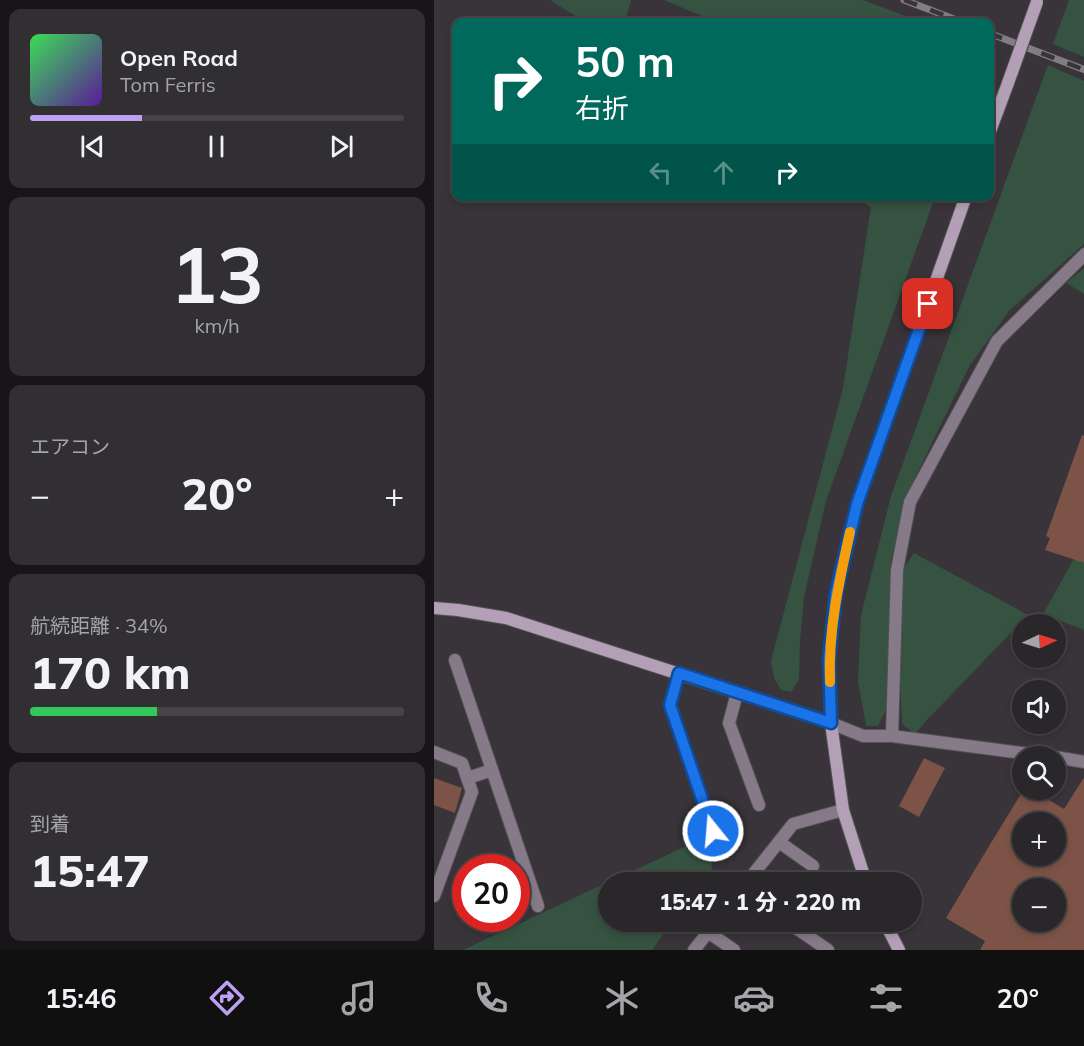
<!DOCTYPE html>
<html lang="ja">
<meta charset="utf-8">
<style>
:root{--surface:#2a272b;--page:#322f33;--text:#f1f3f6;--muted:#a5a5a9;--line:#464447;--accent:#bca0f2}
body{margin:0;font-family:Mulish,"Noto Sans JP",sans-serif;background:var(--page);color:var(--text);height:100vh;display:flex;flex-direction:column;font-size:22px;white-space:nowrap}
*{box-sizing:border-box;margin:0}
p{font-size:20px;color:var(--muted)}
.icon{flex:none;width:33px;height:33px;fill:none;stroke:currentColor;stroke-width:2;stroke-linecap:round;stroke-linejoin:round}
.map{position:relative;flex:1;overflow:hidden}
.details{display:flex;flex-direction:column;gap:9px;padding:9px;background:#171518;width:434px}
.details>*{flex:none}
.banner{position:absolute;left:18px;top:18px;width:542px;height:183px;border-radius:12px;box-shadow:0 3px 9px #0003,0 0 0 2px var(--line);background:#00695c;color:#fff;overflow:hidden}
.needle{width:39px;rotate:86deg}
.controls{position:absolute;left:578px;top:614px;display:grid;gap:12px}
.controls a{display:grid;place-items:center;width:54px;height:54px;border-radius:50%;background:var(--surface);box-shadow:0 3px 9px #0003,0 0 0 2px var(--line);font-size:30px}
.speed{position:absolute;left:18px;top:854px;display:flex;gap:12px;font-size:30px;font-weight:700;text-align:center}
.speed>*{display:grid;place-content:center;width:78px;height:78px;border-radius:50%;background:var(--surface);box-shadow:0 3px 9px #0003,0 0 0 2px var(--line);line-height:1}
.speed .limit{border:9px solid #d22;background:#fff;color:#111}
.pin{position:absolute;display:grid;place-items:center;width:51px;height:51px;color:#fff;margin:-26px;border-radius:12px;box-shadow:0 3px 9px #0006}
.me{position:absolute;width:66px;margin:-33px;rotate:343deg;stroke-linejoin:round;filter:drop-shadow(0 0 4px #0008)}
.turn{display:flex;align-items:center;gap:21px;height:126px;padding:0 24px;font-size:27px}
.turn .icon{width:78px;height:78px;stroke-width:2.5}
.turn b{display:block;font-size:42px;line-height:51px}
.lanes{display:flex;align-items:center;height:57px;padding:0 24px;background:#0003;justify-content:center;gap:30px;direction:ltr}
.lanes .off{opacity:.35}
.big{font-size:45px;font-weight:800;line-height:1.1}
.details .card{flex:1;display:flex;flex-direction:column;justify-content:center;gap:9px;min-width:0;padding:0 21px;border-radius:12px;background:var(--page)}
.details .dial{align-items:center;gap:0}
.dial b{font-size:78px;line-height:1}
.song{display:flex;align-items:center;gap:18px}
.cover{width:72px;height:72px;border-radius:9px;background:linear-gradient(135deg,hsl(130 70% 55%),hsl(270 70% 35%))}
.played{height:6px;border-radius:3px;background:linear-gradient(90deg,var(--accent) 30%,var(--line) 30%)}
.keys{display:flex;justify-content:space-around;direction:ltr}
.heat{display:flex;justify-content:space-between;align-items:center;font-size:33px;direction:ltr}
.charge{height:9px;border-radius:4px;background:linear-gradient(90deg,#34c759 34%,var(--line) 0)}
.trip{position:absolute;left:164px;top:872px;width:324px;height:60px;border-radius:30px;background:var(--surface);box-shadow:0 3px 9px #0003,0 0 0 2px var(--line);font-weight:800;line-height:60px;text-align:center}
.menu{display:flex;height:96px;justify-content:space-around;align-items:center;background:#111011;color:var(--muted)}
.menu .icon{width:42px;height:42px}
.menu .on{color:var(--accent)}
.menu b{font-size:27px;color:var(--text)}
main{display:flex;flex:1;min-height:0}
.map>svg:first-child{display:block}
.green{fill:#355340}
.building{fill:#7d5347;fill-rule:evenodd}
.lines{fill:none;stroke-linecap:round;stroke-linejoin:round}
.lane-casing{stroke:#545155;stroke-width:14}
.street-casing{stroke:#545155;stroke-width:14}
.secondary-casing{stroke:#545155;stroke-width:14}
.lane{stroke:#867a89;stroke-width:12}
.street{stroke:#867a89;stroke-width:12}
.secondary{stroke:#b3a0b7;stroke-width:12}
.rail-casing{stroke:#817e82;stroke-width:7}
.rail{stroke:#383439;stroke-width:4.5;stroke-dasharray:14;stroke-linecap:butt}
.secondary-bridge-casing{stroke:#545155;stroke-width:14;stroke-linecap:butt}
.secondary-bridge{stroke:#b3a0b7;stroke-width:12}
.route-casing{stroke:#114b97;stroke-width:15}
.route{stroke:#1a73e8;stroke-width:10}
.slow{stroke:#f59e0b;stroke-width:10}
</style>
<main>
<section class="details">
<div class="card">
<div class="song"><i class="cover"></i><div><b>Open Road</b><p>Tom Ferris</p></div></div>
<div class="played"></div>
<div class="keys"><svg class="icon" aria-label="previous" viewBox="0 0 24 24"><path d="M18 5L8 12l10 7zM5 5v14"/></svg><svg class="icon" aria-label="pause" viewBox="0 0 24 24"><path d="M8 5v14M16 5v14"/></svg><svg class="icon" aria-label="next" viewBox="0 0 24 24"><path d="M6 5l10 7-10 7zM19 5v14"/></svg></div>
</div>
<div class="card dial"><b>13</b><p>km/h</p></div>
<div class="card"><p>エアコン</p>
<div class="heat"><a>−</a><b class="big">20°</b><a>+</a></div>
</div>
<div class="card"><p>航続距離 · 34%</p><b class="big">170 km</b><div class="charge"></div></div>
<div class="card"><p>到着</p><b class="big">15:47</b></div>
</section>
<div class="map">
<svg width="651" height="950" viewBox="0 0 651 950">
<rect width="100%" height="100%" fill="#383439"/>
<path class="green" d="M 116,0 L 197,0 L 191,22 L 151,22 Z
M 230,0 L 429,0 L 487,22 L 282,22 Z
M 635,0 L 650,0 L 650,57 L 619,44 Z
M 614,65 L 650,81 L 650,244 L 575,311 L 536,365 L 481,478 L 457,560 L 453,708 L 444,726 L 432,726 L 424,682 L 427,615 L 457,496 Z
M 419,197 L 501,197 L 392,501 L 370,597 L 366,642 L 365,680 L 357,692 L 347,690 L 340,678 L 337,661 L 409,388 L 437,207 Z
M 650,268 L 650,294 L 632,283 Z
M 650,541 L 650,630 L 609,614 Z
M 480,553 L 594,615 L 492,721 L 481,734 L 468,724 L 465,653 L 466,574 Z
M 263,841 L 276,848 L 278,869 L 268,882 L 175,882 Z
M 174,882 L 174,921 L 239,921 L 218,950 L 29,950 Z"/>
<path class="building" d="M 648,435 L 651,436 L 651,563 L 611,550 L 616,538 L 612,536 Z
M 490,758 L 511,768 L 485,817 L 465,806 Z
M 651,776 L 651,950 L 546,950 L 551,941 L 512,918 L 549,856 L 590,789 L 597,789 L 630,809 ZM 588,822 L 621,822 L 621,855 L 588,855 ZM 588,888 L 621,888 L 621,921 L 588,921 Z
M 0,778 L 28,788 L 21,813 L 0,805 Z"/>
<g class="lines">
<defs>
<path id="lane" d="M 21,660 L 104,906
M 245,673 L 236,705 L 279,831
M 303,693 L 295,723 L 325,805
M 0,752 L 28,763 L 38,792 L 0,896
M 34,778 L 58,770
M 345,842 L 379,866
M 313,882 L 359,824 L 409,810
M 352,921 L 394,950
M 274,932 L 300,950
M 260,950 L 283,921"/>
<path id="street" d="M 397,723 L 429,736 L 458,736 L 611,756
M 458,736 L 463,570 L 476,502 L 563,341 L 651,254
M 621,757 L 651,762"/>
<path id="secondary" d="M 555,134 L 574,83
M 0,608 L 24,610 L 72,618 L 397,723
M 432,882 L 409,810 L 397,723 L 395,658 L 402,593 L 423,504 L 532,196
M 450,921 L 465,950"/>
</defs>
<use href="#lane" class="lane-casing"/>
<use href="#street" class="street-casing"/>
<use href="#secondary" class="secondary-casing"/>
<use href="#lane" class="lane"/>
<use href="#street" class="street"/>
<use href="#secondary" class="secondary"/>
<defs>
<path id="rail" d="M 470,0 L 528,22
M 555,33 L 651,70"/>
</defs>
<use href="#rail" class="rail-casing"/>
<use href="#rail" class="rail"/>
<defs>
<path id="secondary-bridge" d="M 574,83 L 603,2"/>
</defs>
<use href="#secondary-bridge" class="secondary-bridge-casing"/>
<use href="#secondary-bridge" class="secondary-bridge"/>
</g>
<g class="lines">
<defs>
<path id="route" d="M 279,831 L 236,705 L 245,673 L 397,723 L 395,658 L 402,593 L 407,571 L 423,504 L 494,304"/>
</defs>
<use href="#route" class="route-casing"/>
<use href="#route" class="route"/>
<path class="slow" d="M 396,682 C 394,631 405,582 416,532"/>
</g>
</svg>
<div class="controls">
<a><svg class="needle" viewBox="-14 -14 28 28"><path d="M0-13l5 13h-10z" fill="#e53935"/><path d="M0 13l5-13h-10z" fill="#a5a5a9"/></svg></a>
<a><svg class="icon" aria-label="sound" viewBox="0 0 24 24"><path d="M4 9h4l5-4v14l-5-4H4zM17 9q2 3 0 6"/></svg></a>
<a><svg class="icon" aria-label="search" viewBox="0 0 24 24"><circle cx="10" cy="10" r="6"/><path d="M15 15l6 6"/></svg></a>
<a>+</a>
<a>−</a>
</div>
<div class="speed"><div class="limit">20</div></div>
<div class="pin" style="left:494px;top:304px;background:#d93025"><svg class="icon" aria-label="arrive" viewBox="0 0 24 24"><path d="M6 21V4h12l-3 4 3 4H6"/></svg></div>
<svg class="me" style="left:279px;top:831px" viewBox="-20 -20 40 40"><circle r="17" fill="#1a73e8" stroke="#fff" stroke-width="3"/><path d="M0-11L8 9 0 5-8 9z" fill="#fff"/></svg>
<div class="trip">15:47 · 1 分 · 220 m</div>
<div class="banner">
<div class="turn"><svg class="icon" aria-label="right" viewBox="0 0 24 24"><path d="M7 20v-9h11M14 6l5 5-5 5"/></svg><div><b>50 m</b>右折</div></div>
<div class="lanes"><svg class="icon off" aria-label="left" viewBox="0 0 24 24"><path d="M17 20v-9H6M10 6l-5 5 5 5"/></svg><svg class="icon off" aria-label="ahead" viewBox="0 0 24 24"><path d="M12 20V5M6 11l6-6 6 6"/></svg><svg class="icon" aria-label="right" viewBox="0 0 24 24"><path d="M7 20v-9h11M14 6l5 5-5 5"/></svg></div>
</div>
</div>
</main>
<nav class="menu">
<b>15:46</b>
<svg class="icon on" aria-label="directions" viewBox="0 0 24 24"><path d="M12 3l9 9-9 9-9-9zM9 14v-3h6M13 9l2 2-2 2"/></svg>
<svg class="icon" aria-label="music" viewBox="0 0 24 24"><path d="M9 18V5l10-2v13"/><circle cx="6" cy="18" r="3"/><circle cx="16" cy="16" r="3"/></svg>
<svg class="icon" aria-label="phone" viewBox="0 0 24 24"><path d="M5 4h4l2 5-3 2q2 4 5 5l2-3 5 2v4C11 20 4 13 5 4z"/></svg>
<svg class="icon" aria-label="climate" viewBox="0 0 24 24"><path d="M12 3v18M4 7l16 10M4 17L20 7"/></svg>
<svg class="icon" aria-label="car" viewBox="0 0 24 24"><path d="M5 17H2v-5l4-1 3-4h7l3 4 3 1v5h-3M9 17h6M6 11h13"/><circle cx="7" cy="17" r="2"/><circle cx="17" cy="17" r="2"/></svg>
<svg class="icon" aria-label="filters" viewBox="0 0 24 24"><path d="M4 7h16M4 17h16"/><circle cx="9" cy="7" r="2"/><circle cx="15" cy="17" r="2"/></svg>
<b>20°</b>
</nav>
